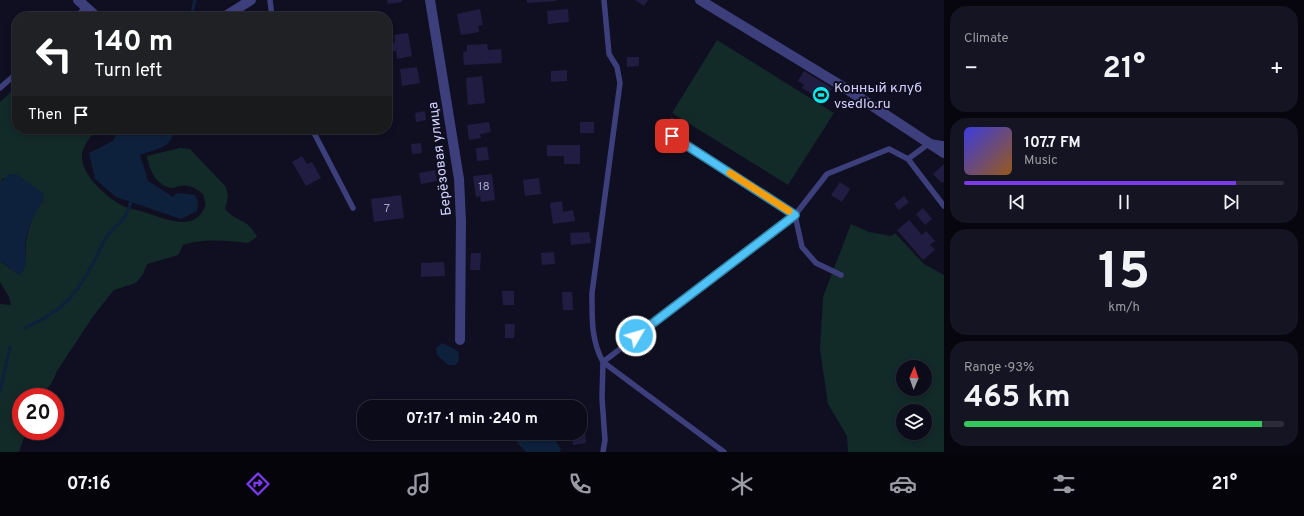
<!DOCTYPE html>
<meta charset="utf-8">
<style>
:root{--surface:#0c0b19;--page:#151422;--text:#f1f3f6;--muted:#9a9ba2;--line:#2c2b38;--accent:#7c3aed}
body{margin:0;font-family:Overpass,sans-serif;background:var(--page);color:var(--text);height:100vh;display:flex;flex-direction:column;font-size:15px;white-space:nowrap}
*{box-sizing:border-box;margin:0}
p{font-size:13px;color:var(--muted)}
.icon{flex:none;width:22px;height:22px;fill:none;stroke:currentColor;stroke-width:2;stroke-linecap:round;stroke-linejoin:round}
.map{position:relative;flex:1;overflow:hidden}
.details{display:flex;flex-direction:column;gap:6px;padding:6px;background:#07060e;width:360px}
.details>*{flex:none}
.banner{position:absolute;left:12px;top:12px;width:380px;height:122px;border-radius:16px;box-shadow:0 2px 6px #0003,0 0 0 1px var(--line);background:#202124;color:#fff;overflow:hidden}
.needle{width:26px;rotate:2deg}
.buttons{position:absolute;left:896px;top:360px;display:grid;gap:8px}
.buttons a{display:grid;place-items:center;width:36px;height:36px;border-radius:50%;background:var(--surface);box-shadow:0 2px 6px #0003,0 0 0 1px var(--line);font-size:20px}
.speed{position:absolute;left:12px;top:388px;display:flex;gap:8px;font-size:20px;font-weight:700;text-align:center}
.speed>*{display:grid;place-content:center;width:52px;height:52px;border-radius:50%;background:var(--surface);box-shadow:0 2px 6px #0003,0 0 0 1px var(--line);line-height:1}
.speed .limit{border:6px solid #d22;background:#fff;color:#111}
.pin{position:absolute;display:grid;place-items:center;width:34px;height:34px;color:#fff;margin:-17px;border-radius:8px;box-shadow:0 2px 6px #0006}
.me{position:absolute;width:44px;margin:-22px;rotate:52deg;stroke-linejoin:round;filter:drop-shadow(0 0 3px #0008)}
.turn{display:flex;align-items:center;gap:14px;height:84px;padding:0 16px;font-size:18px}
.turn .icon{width:52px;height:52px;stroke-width:2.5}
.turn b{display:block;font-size:28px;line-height:34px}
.then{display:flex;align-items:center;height:38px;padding:0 16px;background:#0003;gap:8px;font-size:15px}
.big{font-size:30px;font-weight:700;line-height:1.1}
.details .tile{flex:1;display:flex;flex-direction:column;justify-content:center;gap:6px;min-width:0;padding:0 14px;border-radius:16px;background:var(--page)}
.details .dial{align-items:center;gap:0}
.dial b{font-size:52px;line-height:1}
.song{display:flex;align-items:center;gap:12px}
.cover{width:48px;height:48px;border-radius:6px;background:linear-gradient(135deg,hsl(240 70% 55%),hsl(30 70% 35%))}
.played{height:4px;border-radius:2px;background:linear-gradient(90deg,var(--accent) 85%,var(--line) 85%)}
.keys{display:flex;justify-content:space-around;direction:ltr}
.heat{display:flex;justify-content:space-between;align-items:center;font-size:22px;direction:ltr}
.charge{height:6px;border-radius:3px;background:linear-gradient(90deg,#34c759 93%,var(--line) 0)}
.trip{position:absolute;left:357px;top:400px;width:230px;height:40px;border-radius:16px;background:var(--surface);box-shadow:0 2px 6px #0003,0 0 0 1px var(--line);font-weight:700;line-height:40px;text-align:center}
.tab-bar{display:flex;height:64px;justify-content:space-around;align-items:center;background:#05040a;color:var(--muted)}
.tab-bar .icon{width:28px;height:28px}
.tab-bar .current{color:var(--accent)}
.tab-bar b{font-size:18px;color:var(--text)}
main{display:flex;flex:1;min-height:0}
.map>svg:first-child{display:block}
.green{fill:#122a28;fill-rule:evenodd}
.water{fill:#0d213c}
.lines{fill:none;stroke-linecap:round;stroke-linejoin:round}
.stream{stroke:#0d213c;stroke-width:3}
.building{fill:#211c41}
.service{stroke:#3d3f7d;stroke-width:5.5}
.minor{stroke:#3d3f7d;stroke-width:10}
.tertiary{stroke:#3d3f7d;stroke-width:10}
.route-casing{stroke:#337fa1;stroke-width:10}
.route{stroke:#4fc3f7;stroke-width:7}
.slow{stroke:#f59e0b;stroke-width:7}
.labels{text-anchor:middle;stroke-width:4;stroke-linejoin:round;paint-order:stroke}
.number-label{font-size:12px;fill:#a6a4cd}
.poi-label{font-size:14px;fill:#d3d1fc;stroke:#100f21;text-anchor:start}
.street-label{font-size:14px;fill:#d3d1fc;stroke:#100f21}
</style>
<main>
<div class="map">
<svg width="944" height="452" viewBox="0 0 944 452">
<rect width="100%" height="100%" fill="#100f21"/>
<path class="green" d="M 717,40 L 834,113 L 788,185 L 672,113 Z
M 17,86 L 17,129 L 96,129 C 91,137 82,146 82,156 C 81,175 107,198 123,206 C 130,209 139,210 147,213 C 165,219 196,233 205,206 C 206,203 204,197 203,194 C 197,189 189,184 181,186 C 178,186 174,188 172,188 C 156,186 149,169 147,156 L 180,148 L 190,149 L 226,187 L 228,197 L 225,209 C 237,223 248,218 257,237 L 248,243 C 226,241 204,238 183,245 L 178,255 L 147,264 L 143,274 L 136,283 L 114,290 L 94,315 L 57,371 C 53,382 48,389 39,397 L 21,397 L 21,431 L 26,431 L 19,452 L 0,452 L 0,304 L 11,305 L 9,297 L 0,282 L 0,261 L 19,275 L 26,257 L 26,242 L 29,228 L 34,214 L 43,201 L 3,178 L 0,183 L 0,102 Z
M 851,224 L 869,232 L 891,236 L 895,233 L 924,264 L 944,275 L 944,452 L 848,452 L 847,436 L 828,404 L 820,349 L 823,297 ZM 903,367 L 925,367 L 925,389 L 903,389 ZM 903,411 L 925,411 L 925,433 L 903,433 Z"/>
<path class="water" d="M 119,129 L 174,129 C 173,148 155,149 140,155 L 148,181 L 173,197 L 177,193 L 195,195 L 198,201 L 197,211 L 181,219 L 116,197 L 95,179 L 89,153 L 113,141 Z
M 9,174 L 16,174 L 44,194 C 43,203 39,207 35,214 C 30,222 28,231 26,240 C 24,252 30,267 19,275 L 0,261 L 0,183 Z
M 442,343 L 458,351 L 459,359 L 456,365 L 448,365 L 437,355 L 436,348 Z
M 509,433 L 551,434 L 561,449 L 559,452 L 526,452 Z"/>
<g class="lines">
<path class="stream" d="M 192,12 L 195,0
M 25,328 C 58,313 74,299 91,267 C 97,257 101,244 108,235 C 120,219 126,223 131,200
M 0,391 L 10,347"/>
</g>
<path class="building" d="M 387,0 L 402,0 L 402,2 L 388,4 Z
M 527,0 L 556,0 L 556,1 L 527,3 Z
M 635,0 L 648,0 L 644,6 Z
M 480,9 L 483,25 L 478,26 L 479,32 L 461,35 L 457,14 Z
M 568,9 L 569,22 L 548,24 L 547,11 Z
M 320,12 L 320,17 L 301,17 L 301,15 Z
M 408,33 L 412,56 L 397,59 L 396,51 L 390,52 L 389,43 L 395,42 L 394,35 Z
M 487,44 L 488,50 L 501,49 L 502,63 L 464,65 L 463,52 L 467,51 L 467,45 Z
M 627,57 L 639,57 L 639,66 L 627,67 Z
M 417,67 L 420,83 L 402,86 L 400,69 Z
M 567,70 L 567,81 L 551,82 L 551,71 Z
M 804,71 L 832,88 L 826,99 L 822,96 L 820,99 L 802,88 L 804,85 L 798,81 Z
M 482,76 L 485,103 L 468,105 L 466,78 Z
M 849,99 L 856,103 L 853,108 L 846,104 Z
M 425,111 L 426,120 L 416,122 L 415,113 Z
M 489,122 L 491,132 L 480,134 L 481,138 L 469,140 L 467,125 Z
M 580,122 L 594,122 L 594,133 L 580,133 Z
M 421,143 L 422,153 L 412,154 L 411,144 Z
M 547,145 L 580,145 L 580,164 L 564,164 L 564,156 L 547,156 Z
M 487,147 L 489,160 L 477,161 L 476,148 Z
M 302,156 L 307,164 L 312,162 L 321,178 L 306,186 L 292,162 Z
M 944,164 L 944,181 L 942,183 L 933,174 Z
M 435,170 L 437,181 L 421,184 L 419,173 Z
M 492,174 L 495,200 L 481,202 L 480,196 L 476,197 L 473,176 Z
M 539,178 L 541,194 L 525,196 L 523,180 Z
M 840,182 L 850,189 L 842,202 L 831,195 Z
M 401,195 L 404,218 L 374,222 L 371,199 Z
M 904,196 L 909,202 L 899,210 L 894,204 Z
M 562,201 L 563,212 L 573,210 L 575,221 L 553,224 L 550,203 Z
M 923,208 L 932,219 L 925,225 L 916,214 Z
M 909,220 L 922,235 L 926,231 L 935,241 L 930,245 L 935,250 L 923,260 L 897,230 Z
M 589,232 L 591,243 L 571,245 L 570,233 Z
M 554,252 L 555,264 L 542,265 L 541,253 Z
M 471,253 L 481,253 L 480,270 L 470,270 Z
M 444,262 L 445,276 L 421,277 L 421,263 Z
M 502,291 L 514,291 L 514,305 L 503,305 Z
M 562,292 L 572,292 L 573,310 L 563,310 Z
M 505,324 L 515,324 L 514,338 L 505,338 Z
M 585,431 L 586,443 L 573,445 L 572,433 Z"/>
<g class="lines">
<path class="service" d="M 270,0 L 272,17
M 604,0 L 609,54 L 617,67 L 620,83 L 592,293 C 592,318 591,340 603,362 L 724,452
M 76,17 L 86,7
M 0,88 L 17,73
M 672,121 L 672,135 L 795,215 L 802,247 L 816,263 L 841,275
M 312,129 L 353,208
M 908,159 L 944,206
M 603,362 L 795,215 L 827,174 L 889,149 L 908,159 L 931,142 L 944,144
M 603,452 L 605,440 L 602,398 L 603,362"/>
<path class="minor" d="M 430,0 L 459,179 L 461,221 L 460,340
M 700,0 L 845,88 L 944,153"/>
<path class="tertiary" d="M 78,0 L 97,17
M 224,17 L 251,0"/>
</g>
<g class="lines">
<defs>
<path id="route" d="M 636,336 L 795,215 L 672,136"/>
</defs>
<use href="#route" class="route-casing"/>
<use href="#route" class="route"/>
<path class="slow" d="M 730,173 L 789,211"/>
</g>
<defs>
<symbol id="stadium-disc" viewBox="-11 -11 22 22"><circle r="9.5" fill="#0fe6eb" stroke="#100f21"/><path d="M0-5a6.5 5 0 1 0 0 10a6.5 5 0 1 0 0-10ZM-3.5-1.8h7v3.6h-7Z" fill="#111"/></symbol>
</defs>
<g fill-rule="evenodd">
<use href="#stadium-disc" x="811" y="85" width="20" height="20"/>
</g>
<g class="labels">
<g class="number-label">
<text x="484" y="190">18</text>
<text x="387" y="212">7</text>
</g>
<g class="poi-label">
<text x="834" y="92">Конный клуб<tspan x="834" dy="16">vsedlo.ru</tspan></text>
</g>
<g class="street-label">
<text transform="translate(439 159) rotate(-97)" y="5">Берёзовая улица</text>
</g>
</g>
</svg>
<div class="buttons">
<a><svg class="needle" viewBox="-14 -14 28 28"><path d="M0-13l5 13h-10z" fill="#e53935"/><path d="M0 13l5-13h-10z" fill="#9a9ba2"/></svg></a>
<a><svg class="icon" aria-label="layers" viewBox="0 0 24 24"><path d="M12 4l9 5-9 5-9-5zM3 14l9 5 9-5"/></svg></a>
</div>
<div class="speed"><div class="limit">20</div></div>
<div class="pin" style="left:672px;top:136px;background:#d93025"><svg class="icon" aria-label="arrive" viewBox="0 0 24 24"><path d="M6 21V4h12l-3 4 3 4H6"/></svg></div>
<svg class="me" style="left:636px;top:336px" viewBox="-20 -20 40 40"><circle r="17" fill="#4fc3f7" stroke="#fff" stroke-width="3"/><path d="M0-11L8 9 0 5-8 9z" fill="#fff"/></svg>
<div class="trip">07:17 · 1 min · 240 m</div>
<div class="banner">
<div class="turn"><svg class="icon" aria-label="left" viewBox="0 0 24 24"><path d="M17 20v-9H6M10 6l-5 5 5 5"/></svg><div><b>140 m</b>Turn left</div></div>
<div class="then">Then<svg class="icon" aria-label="arrive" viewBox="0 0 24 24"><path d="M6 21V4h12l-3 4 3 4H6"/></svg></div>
</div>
</div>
<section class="details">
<div class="tile"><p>Climate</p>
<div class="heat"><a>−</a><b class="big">21°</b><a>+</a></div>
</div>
<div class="tile">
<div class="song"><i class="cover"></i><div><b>107.7 FM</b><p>Music</p></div></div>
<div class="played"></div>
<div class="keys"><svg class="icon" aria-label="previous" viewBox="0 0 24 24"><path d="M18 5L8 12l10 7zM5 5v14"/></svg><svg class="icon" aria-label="pause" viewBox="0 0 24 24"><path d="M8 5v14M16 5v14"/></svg><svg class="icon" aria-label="next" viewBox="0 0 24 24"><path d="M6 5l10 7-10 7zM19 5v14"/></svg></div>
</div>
<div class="tile dial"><b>15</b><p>km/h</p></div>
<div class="tile"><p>Range · 93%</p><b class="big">465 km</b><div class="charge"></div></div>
</section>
</main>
<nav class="tab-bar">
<b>07:16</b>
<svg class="icon current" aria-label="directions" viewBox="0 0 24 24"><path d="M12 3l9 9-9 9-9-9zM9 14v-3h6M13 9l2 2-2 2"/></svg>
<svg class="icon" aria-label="music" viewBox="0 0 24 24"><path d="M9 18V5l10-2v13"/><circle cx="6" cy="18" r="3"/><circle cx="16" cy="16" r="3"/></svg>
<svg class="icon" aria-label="phone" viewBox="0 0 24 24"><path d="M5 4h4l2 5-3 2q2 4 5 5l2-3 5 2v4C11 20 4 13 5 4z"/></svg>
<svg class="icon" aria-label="climate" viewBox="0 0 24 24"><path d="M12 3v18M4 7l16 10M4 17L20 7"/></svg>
<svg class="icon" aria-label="car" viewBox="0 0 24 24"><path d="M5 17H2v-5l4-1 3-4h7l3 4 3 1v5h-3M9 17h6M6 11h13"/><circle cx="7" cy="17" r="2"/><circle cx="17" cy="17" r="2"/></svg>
<svg class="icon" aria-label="filters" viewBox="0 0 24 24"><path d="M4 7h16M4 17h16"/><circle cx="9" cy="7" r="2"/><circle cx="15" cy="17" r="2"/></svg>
<b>21°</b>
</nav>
